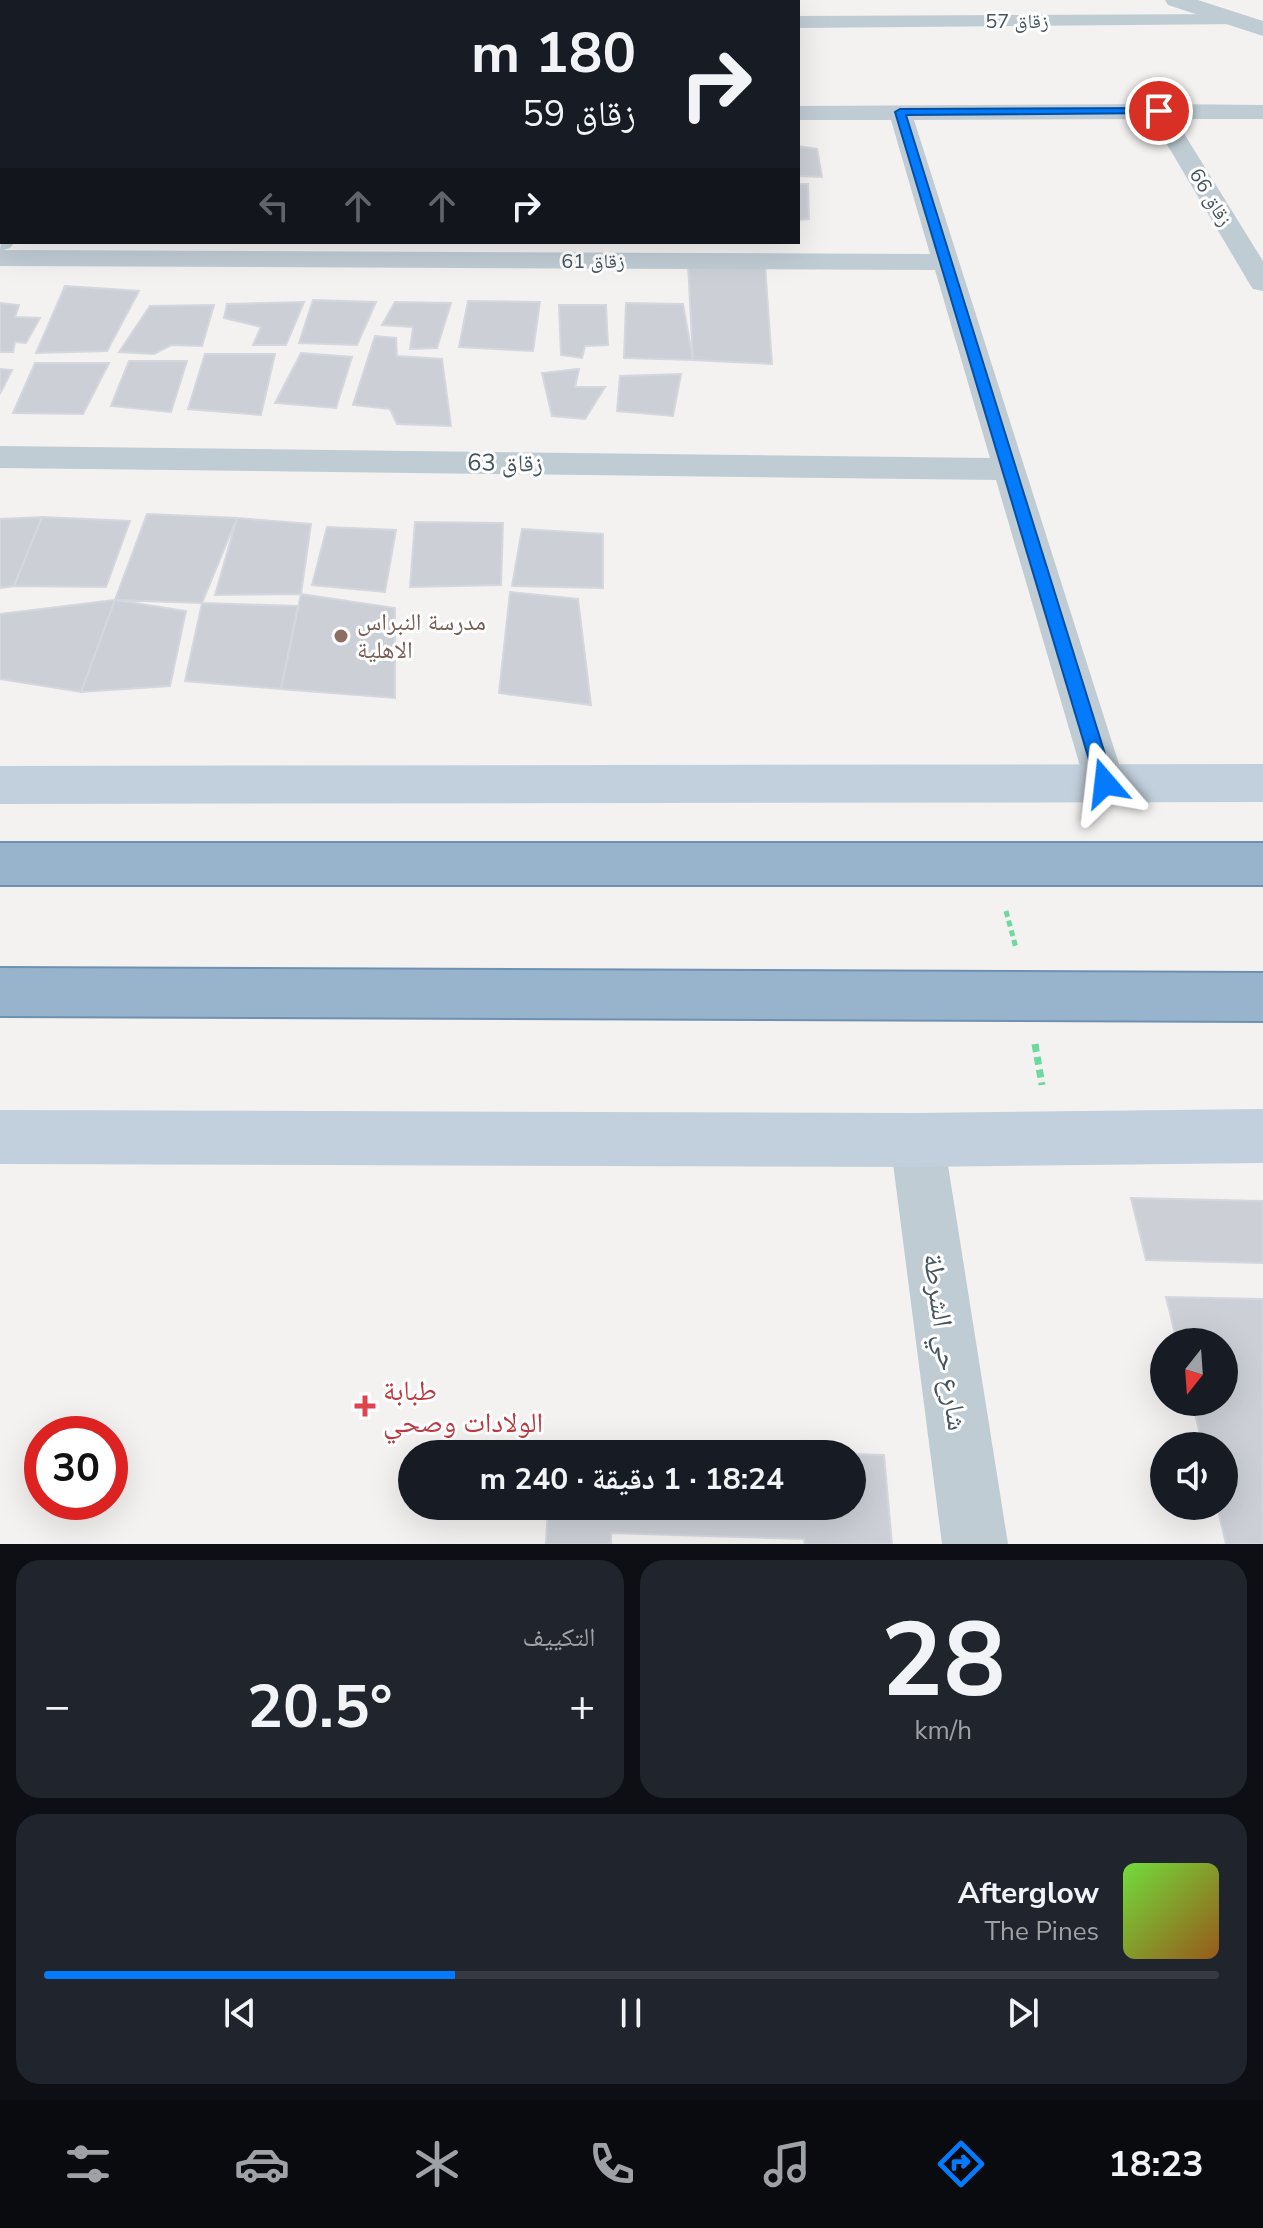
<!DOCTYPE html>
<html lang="ar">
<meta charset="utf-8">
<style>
:root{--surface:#171b24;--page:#20242c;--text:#f1f3f6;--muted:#9ea1a6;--line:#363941;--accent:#037bfc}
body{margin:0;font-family:"Nunito Sans","Noto Naskh Arabic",sans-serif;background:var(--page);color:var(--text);direction:rtl;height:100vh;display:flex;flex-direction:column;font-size:30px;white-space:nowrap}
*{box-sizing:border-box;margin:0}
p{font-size:26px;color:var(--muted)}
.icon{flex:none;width:44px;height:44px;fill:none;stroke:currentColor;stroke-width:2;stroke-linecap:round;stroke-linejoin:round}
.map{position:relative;height:1544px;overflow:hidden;direction:ltr}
.details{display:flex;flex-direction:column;gap:16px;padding:16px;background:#0d0f14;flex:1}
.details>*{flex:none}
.top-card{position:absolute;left:0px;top:0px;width:800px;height:244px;box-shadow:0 8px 32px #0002;direction:rtl;background:#171b24;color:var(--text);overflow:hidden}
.needle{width:52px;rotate:197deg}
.tools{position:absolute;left:1150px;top:1328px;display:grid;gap:16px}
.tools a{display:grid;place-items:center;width:88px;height:88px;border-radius:50%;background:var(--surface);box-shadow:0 8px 32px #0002;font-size:40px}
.speed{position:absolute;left:24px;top:1416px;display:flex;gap:16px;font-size:40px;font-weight:700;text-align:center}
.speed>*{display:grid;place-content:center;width:104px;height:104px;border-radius:50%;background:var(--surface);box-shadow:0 8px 32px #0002;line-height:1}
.speed .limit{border:12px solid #d22;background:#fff;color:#111}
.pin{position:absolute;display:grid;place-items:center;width:68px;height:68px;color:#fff;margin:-34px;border:4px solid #fff;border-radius:50%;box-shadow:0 2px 8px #0007}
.me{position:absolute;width:88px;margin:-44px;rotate:343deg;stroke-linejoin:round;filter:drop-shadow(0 0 6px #0008)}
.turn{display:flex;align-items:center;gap:28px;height:168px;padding:0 32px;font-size:36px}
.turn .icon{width:104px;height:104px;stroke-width:2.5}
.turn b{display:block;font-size:56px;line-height:68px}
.lanes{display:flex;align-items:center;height:76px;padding:0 32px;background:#0003;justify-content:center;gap:40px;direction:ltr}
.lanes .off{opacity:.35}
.big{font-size:60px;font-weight:700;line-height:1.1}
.details .tile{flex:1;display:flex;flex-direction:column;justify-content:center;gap:12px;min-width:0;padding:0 28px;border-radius:24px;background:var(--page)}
.details .dial{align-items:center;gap:0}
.dial b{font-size:104px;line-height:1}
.song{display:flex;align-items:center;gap:24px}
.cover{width:96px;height:96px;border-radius:12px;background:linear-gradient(135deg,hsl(100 70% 55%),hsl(30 70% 35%))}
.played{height:8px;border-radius:4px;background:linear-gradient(90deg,var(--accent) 35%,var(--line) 35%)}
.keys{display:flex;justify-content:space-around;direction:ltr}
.heat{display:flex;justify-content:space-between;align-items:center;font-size:44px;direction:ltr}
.details .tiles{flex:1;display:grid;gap:16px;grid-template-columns:1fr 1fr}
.tile:last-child{grid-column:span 2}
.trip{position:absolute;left:398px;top:1440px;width:468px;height:80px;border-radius:40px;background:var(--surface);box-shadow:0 8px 32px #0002;font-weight:700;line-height:80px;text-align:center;direction:rtl}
.dock{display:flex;height:128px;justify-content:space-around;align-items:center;background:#090b0e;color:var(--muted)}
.dock .icon{width:56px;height:56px}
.dock .current{color:var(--accent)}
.dock b{font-size:36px;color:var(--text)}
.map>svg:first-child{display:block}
.building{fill:#ccd0d6;stroke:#d4d7dd;stroke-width:2}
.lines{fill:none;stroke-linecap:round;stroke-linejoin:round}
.trunk-casing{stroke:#6e91b1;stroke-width:4}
.path-far1{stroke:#6ed89f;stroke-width:5;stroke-dasharray:6 4;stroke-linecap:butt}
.path{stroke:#6ed89f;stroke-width:7;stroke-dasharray:8 5;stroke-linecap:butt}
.minor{fill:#c0ccd4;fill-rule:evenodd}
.tertiary{fill:#c0ccd4;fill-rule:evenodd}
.secondary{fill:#c2cfdc;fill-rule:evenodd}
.trunk{fill:#98b4cc;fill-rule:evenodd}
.route{fill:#037bfc;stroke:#0250a4;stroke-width:2}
.education-dot{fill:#8d6e63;stroke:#fff;stroke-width:3}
.health-dot{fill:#e0444e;stroke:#fff;stroke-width:3}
.labels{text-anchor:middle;stroke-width:6;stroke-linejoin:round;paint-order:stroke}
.far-street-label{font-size:20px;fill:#465661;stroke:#fff}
.street-label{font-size:24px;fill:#465661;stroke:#fff}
.education-label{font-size:24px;fill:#785e54;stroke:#fff;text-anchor:start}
.near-street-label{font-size:28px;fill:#465661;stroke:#fff}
.near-health-label{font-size:28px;fill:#be3a42;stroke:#fff;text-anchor:start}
</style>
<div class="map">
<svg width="1263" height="1544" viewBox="0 0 1263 1544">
<rect width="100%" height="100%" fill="#f4f1f1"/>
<path class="building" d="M 239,0 L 320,0 L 317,2 Z
M 798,146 L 817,149 L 822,177 L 798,176 Z
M 798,184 L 808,184 L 809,219 L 798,220 Z
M 688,264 L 765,265 L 772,364 L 693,360 Z
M 65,286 L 139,291 L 107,351 L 36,353 Z
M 313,300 L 376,302 L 357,345 L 299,343 Z
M 468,301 L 540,302 L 533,351 L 459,347 Z
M 304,302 L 286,345 L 253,345 L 261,327 L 224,318 L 227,304 Z
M 395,302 L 451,303 L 437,348 L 410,349 L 413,327 L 382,325 Z
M 0,303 L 19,305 L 15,317 L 40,318 L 26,343 L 15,342 L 13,352 L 0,352 Z
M 626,303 L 683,304 L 693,360 L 624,358 Z
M 214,305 L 202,346 L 171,345 L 154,354 L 119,352 L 150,306 Z
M 559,305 L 606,305 L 608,345 L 585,346 L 582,358 L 561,355 Z
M 375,336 L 396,338 L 397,356 L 442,359 L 451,426 L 397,424 L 390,409 L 353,405 Z
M 301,353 L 352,357 L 336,408 L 275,403 Z
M 205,354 L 275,354 L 261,415 L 188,409 Z
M 129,361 L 187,361 L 171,412 L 111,406 Z
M 35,363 L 109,363 L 83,414 L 13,413 Z
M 0,369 L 12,370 L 0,394 Z
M 579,369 L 575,387 L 605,387 L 585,419 L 552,416 L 542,373 Z
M 681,374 L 673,416 L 617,411 L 620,376 Z
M 147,514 L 237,518 L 202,603 L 115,600 Z
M 42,517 L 130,521 L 106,587 L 14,586 Z
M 42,517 L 14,586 L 0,588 L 0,519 Z
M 237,518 L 311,524 L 301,594 L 215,595 Z
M 415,522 L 503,523 L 501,585 L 410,587 Z
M 327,527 L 396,530 L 385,592 L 312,585 Z
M 522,529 L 603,534 L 603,588 L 512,586 Z
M 510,592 L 578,599 L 591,705 L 499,693 Z
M 301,594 L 395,608 L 395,698 L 281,689 Z
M 115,600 L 186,611 L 170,686 L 81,692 Z
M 115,600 L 81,692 L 0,679 L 0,614 Z
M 202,603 L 298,606 L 281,689 L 185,681 Z
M 1131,1198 L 1263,1201 L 1263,1263 L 1146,1260 Z
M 1166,1297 L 1263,1299 L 1263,1544 L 1226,1544 L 1217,1506 L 1224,1506 L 1224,1446 L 1203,1446 L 1192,1402 L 1224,1402 L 1224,1342 L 1177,1342 Z
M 551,1447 L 835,1454 L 550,1454 Z
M 852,1454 L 884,1455 L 892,1544 L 805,1544 L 804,1539 L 611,1533 L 611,1544 L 546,1544 L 548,1506 L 852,1506 Z"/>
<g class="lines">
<defs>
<path id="trunk" d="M 0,843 L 1263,843 L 1263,885 L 0,885 Z
M 0,968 L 1263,973 L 1263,1021 L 0,1016 Z"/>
</defs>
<use href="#trunk" class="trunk-casing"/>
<path class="path-far1" d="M 1006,911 L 1016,948"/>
<path class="path" d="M 1035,1044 L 1042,1085"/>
<path class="minor" d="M 185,0 L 208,0 L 184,2 Z
M 0,12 L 2,12 L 2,24 L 0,24 Z
M 1236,14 L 1243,16 L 1246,20 L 1243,24 L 798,28 L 798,16 Z
M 2,101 L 2,115 L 0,116 L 0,102 Z
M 1159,104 L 1263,105 L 1263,119 L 1175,119 L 1263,261 L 1263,291 L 1253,289 L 1249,283 L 1152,119 L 914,120 L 1125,783 L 1119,795 L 1105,800 L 1091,795 L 1085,783 L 996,480 L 0,468 L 0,446 L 990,458 L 935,270 L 0,266 L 0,250 L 930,254 L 891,120 L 798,120 L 798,106 Z"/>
<path class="tertiary" d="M 417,0 L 441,0 L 416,2 Z
M 1165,0 L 1198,0 L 1263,21 L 1263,36 L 1168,5 Z
M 2,231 L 2,242 L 15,242 L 10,248 L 0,251 Z
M 917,1113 L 936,1121 L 944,1140 L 1008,1544 L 942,1544 L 890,1140 L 898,1121 Z"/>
<path class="secondary" d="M 1263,764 L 1263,802 L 0,804 L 0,766 Z
M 1263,1109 L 1263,1163 L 917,1167 L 0,1164 L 0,1110 L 917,1113 Z"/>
<use href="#trunk" class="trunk"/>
</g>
<path class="route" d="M 1159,108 L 1164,111 L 1162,113 L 906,115 L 1114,783 L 1112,789 L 1099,789 L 1096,783 L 895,112 L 900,109 Z"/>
<circle class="education-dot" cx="341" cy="636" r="8"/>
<path class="health-dot" d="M361 1394h8v8h8v8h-8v8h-8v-8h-8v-8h8z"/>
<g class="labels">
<g class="far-street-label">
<text x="1017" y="28">زقاق 57</text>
<text transform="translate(1211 197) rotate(59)" y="7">زقاق 66</text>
<text x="593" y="268">زقاق 61</text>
</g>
<g class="street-label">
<text transform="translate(505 463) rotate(1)" y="8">زقاق 63</text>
</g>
<g class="education-label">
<text x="357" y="630">مدرسة النبراس<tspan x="357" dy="28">الاهلية</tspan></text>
</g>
<g class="near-street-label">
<text transform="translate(946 1342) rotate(82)" y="10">شارع حي الشرطة</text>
</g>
<g class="near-health-label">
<text x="383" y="1400">طبابة<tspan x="383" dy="32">الولادات وصحي</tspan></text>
</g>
</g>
</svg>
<div class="tools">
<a><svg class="needle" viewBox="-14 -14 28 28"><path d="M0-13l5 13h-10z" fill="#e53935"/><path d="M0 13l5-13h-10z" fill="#9ea1a6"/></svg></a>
<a><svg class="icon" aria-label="sound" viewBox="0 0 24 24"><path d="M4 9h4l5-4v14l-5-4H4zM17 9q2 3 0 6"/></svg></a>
</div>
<div class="speed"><div class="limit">30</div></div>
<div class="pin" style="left:1159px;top:111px;background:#d93025"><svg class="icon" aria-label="arrive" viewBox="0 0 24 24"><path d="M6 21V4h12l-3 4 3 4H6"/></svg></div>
<svg class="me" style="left:1105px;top:783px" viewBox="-20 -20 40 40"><path d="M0-17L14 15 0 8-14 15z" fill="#037bfc" stroke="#fff" stroke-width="4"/></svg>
<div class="trip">18:24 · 1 دقيقة · 240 m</div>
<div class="top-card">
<div class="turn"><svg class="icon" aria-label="right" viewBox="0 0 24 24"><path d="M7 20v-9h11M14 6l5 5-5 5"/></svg><div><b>180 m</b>زقاق 59</div></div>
<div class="lanes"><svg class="icon off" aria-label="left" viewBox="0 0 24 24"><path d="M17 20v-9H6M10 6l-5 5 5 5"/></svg><svg class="icon off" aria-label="ahead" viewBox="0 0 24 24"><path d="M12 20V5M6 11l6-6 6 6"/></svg><svg class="icon off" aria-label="ahead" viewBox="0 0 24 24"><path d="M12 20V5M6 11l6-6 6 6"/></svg><svg class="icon" aria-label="right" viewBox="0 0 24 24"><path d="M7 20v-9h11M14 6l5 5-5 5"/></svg></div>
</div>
</div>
<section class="details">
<div class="tiles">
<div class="tile dial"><b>28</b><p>km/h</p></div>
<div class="tile"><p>التكييف</p>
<div class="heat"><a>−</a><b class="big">20.5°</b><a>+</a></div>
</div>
<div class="tile">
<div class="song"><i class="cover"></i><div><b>Afterglow</b><p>The Pines</p></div></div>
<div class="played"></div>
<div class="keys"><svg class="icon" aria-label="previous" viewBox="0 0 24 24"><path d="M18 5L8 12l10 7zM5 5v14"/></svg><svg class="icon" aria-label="pause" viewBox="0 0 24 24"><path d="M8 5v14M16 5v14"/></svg><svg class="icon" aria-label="next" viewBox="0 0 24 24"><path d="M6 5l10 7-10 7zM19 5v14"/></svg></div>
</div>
</div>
</section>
<nav class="dock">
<b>18:23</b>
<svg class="icon current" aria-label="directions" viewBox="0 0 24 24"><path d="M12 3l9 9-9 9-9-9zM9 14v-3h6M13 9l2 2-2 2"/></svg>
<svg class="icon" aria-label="music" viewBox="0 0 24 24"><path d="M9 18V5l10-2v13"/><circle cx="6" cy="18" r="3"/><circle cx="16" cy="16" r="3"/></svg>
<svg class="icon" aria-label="phone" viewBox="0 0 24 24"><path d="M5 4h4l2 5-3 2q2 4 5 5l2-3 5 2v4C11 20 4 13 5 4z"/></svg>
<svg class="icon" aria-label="climate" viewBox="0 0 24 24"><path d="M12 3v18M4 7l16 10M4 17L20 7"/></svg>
<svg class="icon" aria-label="car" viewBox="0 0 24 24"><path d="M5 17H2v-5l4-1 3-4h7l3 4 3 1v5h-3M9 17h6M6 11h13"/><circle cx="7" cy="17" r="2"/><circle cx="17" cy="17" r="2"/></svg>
<svg class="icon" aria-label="filters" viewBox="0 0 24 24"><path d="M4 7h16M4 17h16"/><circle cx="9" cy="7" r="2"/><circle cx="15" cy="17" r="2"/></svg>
</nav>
